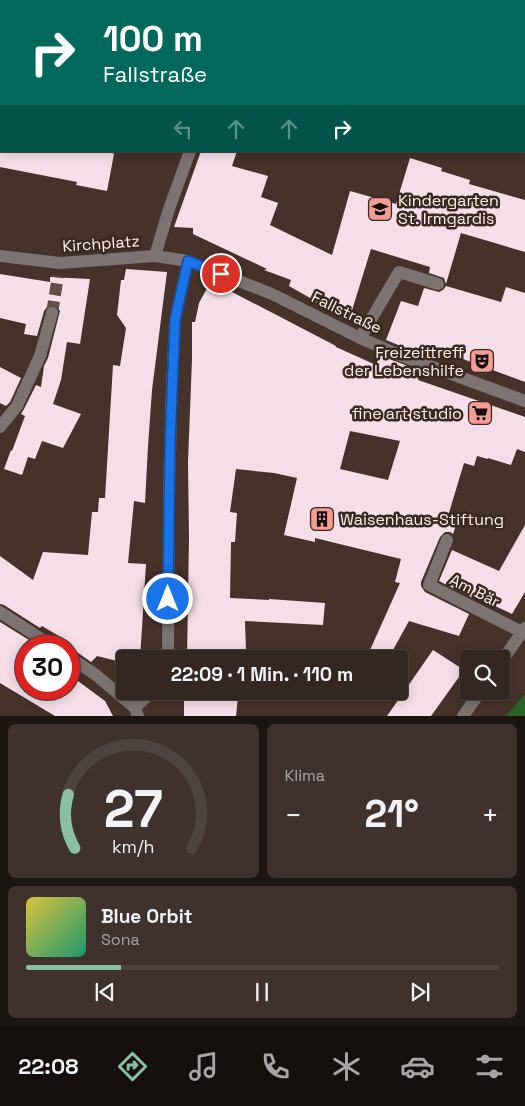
<!DOCTYPE html>
<html lang="de">
<meta charset="utf-8">
<style>
:root{--surface:#342620;--page:#3f322d;--text:#f1f3f6;--muted:#a9a5a5;--line:#4e433e;--accent:#8abfa5}
body{margin:0;font-family:"Space Grotesk",sans-serif;background:var(--page);color:var(--text);height:100vh;display:flex;flex-direction:column;font-size:19px;white-space:nowrap}
*{box-sizing:border-box;margin:0}
p{font-size:16px;color:var(--muted)}
.icon{flex:none;width:28px;height:28px;fill:none;stroke:currentColor;stroke-width:2;stroke-linecap:round;stroke-linejoin:round}
.map{position:relative;height:716px;overflow:hidden}
.drawer{display:flex;flex-direction:column;gap:8px;padding:8px;background:#1d1512;flex:1}
.drawer>*{flex:none}
.banner{position:absolute;left:0px;top:0px;width:525px;height:152px;box-shadow:0 2px 12px #0003,0 0 0 1px var(--line);background:#00695c;color:#fff;overflow:hidden}
.tools{position:absolute;left:460px;top:650px;display:grid;gap:10px}
.tools a{display:grid;place-items:center;width:50px;height:50px;border-radius:5px;background:var(--surface);box-shadow:0 2px 12px #0003,0 0 0 1px var(--line);font-size:25px}
.speed{position:absolute;left:15px;top:635px;display:flex;gap:10px;font-size:25px;font-weight:700;text-align:center}
.speed>*{display:grid;place-content:center;width:65px;height:65px;border-radius:50%;background:var(--surface);box-shadow:0 2px 12px #0003,0 0 0 1px var(--line);line-height:1}
.speed .limit{border:8px solid #d22;background:#fff;color:#111}
.pin{position:absolute;display:grid;place-items:center;width:42px;height:42px;color:#fff;margin:-21px;border:2px solid #fff;border-radius:50%;box-shadow:0 1px 5px #0007}
.me{position:absolute;width:55px;margin:-28px;rotate:0deg;stroke-linejoin:round;filter:drop-shadow(0 0 4px #0008)}
.turn{display:flex;align-items:center;gap:18px;height:105px;padding:0 20px;font-size:22px}
.turn .icon{width:65px;height:65px;stroke-width:2.5}
.turn b{display:block;font-size:35px;line-height:42px}
.lanes{display:flex;align-items:center;height:48px;padding:0 20px;background:#0003;justify-content:center;gap:25px;direction:ltr}
.lanes .off{opacity:.35}
.big{font-size:38px;font-weight:700;line-height:1.1}
.drawer .widget{flex:1;display:flex;flex-direction:column;justify-content:center;gap:8px;min-width:0;padding:0 18px;border-radius:8px;background:var(--page)}
.drawer .dial{align-items:center;gap:0}
.dial svg{height:130px;overflow:visible;fill:none;stroke:var(--line);stroke-width:7;stroke-linecap:round;text-anchor:middle}
.dial text{fill:var(--text);stroke:none}
.song{display:flex;align-items:center;gap:15px}
.cover{width:60px;height:60px;border-radius:8px;background:linear-gradient(135deg,hsl(50 70% 55%),hsl(160 70% 35%))}
.played{height:5px;border-radius:2px;background:linear-gradient(90deg,var(--accent) 20%,var(--line) 20%)}
.keys{display:flex;justify-content:space-around;direction:ltr}
.heat{display:flex;justify-content:space-between;align-items:center;font-size:28px;direction:ltr}
.drawer .tiles{flex:1;display:grid;gap:8px;grid-template-columns:1fr 1fr}
.widget:last-child{grid-column:span 2}
.trip{position:absolute;left:116px;top:650px;width:292px;height:50px;border-radius:5px;background:var(--surface);box-shadow:0 2px 12px #0003,0 0 0 1px var(--line);font-weight:700;line-height:50px;text-align:center}
.dock{display:flex;height:80px;justify-content:space-around;align-items:center;background:#150f0d;color:var(--muted)}
.dock .icon{width:35px;height:35px}
.dock .selected{color:var(--accent)}
.dock b{font-size:22px;color:var(--text)}
.map>svg:first-child{display:block}
.green{fill:#2b6329}
.building{fill:#f4dfe9;fill-rule:evenodd}
.lines{fill:none;stroke-linecap:round;stroke-linejoin:round}
.street-tunnel{stroke:#614e47;stroke-width:12;stroke-dasharray:12 6;stroke-linecap:butt}
.lane{stroke:#7e7373;stroke-width:12}
.street{stroke:#7e7373;stroke-width:12}
.route-casing{stroke:#114b97;stroke-width:12}
.route{stroke:#1a73e8;stroke-width:9}
.labels{text-anchor:middle;stroke-width:5;stroke-linejoin:round;paint-order:stroke}
.poi-label{font-size:16px;fill:#fdf0eb;stroke:#3a2821;text-anchor:start}
.street-label{font-size:16px;fill:#fdf0eb;stroke:#3a2821}
</style>
<div class="map">
<svg width="525" height="716" viewBox="0 0 525 716">
<rect width="100%" height="100%" fill="#45322a"/>
<path class="green" d="M 525,694 L 525,716 L 506,716 Z"/>
<path class="building" d="M 0,151 L 113,151 L 112,153 L 114,154 L 107,191 L 76,185 L 77,182 L 0,167 Z
M 201,151 L 237,151 L 232,166 L 268,176 L 261,197 L 278,203 L 270,225 L 332,255 L 350,191 L 396,204 L 410,158 L 442,168 L 441,171 L 470,180 L 469,184 L 525,200 L 525,252 L 461,233 L 446,284 L 444,278 L 429,273 L 430,267 L 371,249 L 349,320 L 289,286 L 291,280 L 264,270 L 267,269 L 193,234 L 193,228 L 174,227 Z
M 126,269 L 167,272 L 152,390 L 148,446 L 145,503 L 134,501 L 128,563 L 146,564 L 140,659 L 125,659 L 125,663 L 97,656 L 91,662 L 74,650 L 69,649 L 69,642 L 42,626 L 40,628 L 4,605 L 0,604 L 0,556 L 33,580 L 43,552 L 88,555 L 92,512 L 98,512 L 99,498 L 105,498 L 113,365 L 120,366 L 126,328 L 117,315 L 121,280 L 124,280 Z
M 0,274 L 50,282 L 50,277 L 90,279 L 80,344 L 67,342 L 61,380 L 53,404 L 81,414 L 63,448 L 42,441 L 35,459 L 28,457 L 22,475 L 4,469 L 11,450 L 12,451 L 25,416 L 21,414 L 24,409 L 36,385 L 41,387 L 44,366 L 48,358 L 60,311 L 58,308 L 55,305 L 50,305 L 47,307 L 44,311 L 37,336 L 24,334 L 26,324 L 0,318 Z
M 211,281 L 336,346 L 336,347 L 376,365 L 380,355 L 420,371 L 418,380 L 525,417 L 525,452 L 517,449 L 511,465 L 488,458 L 488,459 L 477,456 L 474,466 L 464,463 L 448,516 L 458,518 L 454,531 L 453,534 L 450,532 L 445,532 L 440,537 L 421,582 L 421,586 L 425,592 L 469,614 L 459,636 L 409,621 L 388,659 L 366,659 L 400,583 L 395,582 L 401,559 L 315,538 L 315,542 L 284,535 L 297,478 L 274,473 L 236,469 L 230,512 L 237,513 L 235,542 L 231,542 L 230,598 L 269,600 L 269,599 L 325,603 L 323,625 L 245,621 L 246,651 L 227,652 L 226,659 L 187,659 L 189,537 L 188,462 L 192,359 L 192,322 L 195,322 L 199,303 ZM 350,431 L 400,441 L 388,480 L 340,469 Z
M 446,286 L 501,302 L 506,287 L 525,293 L 525,382 L 428,346 L 425,356 L 386,340 L 401,301 L 418,306 L 424,288 L 439,292 L 443,290 Z
M 0,367 L 21,378 L 10,402 L 6,406 L 0,403 Z
M 525,525 L 525,592 L 512,614 L 476,597 L 475,599 L 439,581 L 452,550 L 499,571 Z
M 0,622 L 29,640 L 26,643 L 26,689 L 69,689 L 69,667 L 79,674 L 74,678 L 105,701 L 113,716 L 55,716 L 0,683 Z
M 433,650 L 464,670 L 431,716 L 387,716 Z
M 184,691 L 218,691 L 218,694 L 238,696 L 236,716 L 184,716 Z"/>
<g class="lines">
<path class="street-tunnel" d="M 52,313 L 58,276"/>
<path class="lane" d="M 360,338 L 399,272 L 438,284"/>
<path class="street" d="M 212,1 L 213,0
M 0,256 L 60,263 L 155,256 L 188,261 L 272,294 L 360,338 L 397,354 L 525,401
M 155,256 L 169,209 L 190,151
M 0,427 L 17,406 L 40,356 L 52,313
M 447,540 L 429,585 L 522,632
M 0,612 L 52,646
M 69,657 L 96,675 L 135,708 L 138,716
M 168,659 L 169,499 L 171,410 L 175,320 L 188,261
M 501,662 L 525,628
M 135,708 L 152,691
M 463,716 L 481,691"/>
</g>
<g class="lines">
<defs>
<path id="route" d="M 168,599 L 170,443 L 175,320 L 188,261 L 221,274"/>
</defs>
<use href="#route" class="route-casing"/>
<use href="#route" class="route"/>
</g>
<defs>
<symbol id="school-square" viewBox="-11 -11 22 22"><rect x="-9" y="-9" width="18" height="18" rx="4" fill="#f59c95" stroke="#3a2821"/><path d="M0-5L7-2L0 1L-7-2ZM-4 1L0 2.5L4 1V4Q0 6-4 4Z" fill="#111"/></symbol>
<symbol id="theatre-square" viewBox="-11 -11 22 22"><rect x="-9" y="-9" width="18" height="18" rx="4" fill="#f59c95" stroke="#3a2821"/><path d="M-5-5.5Q0-4 5-5.5V0Q5 5 0 6Q-5 5-5 0ZM-3.3-2.5H-1v1.5H-3.3ZM1-2.5H3.3v1.5H1ZM-2.8 1Q0 5.5 2.8 1Z" fill="#111"/></symbol>
<symbol id="supermarket-square" viewBox="-11 -11 22 22"><rect x="-9" y="-9" width="18" height="18" rx="4" fill="#f59c95" stroke="#3a2821"/><path d="M-6-5.5h2.5l.6 2H6L4.5 2H-2.5L-4.4-4H-6ZM-1.5 3.2a1.3 1.3 0 1 0 .1 0ZM3 3.2a1.3 1.3 0 1 0 .1 0Z" fill="#111"/></symbol>
<symbol id="building-square" viewBox="-11 -11 22 22"><rect x="-9" y="-9" width="18" height="18" rx="4" fill="#f59c95" stroke="#3a2821"/><path d="M-4-6H4V6H1V3H-1V6H-4ZM-2.5-4.3h1.7v1.8h-1.7ZM.8-4.3h1.7v1.8H.8ZM-2.5-1h1.7V.8h-1.7ZM.8-1h1.7V.8H.8Z" fill="#111"/></symbol>
</defs>
<g fill-rule="evenodd">
<use href="#school-square" x="366" y="195" width="28" height="28"/>
<use href="#theatre-square" x="468" y="347" width="28" height="28"/>
<use href="#supermarket-square" x="466" y="399" width="28" height="28"/>
<use href="#building-square" x="308" y="505" width="28" height="28"/>
</g>
<g class="labels">
<g class="poi-label">
<text x="398" y="206">Kindergarten<tspan x="398" dy="18">St. Irmgardis</tspan></text>
<text x="464" y="358" text-anchor="end">Freizeittreff<tspan x="464" dy="18">der Lebenshilfe</tspan></text>
<text x="462" y="419" text-anchor="end">fine art studio</text>
<text x="340" y="525">Waisenhaus-Stiftung</text>
</g>
<g class="street-label">
<text transform="translate(101 243) rotate(-4)" y="6">Kirchplatz</text>
<text transform="translate(347 312) rotate(26)" y="6">Fallstraße</text>
<text transform="translate(475 590) rotate(27)" y="6">Am Bär</text>
</g>
</g>
</svg>
<div class="tools">
<a><svg class="icon" aria-label="search" viewBox="0 0 24 24"><circle cx="10" cy="10" r="6"/><path d="M15 15l6 6"/></svg></a>
</div>
<div class="speed"><div class="limit">30</div></div>
<div class="pin" style="left:221px;top:274px;background:#d93025"><svg class="icon" aria-label="arrive" viewBox="0 0 24 24"><path d="M6 21V4h12l-3 4 3 4H6"/></svg></div>
<svg class="me" style="left:168px;top:599px" viewBox="-20 -20 40 40"><circle r="17" fill="#1a73e8" stroke="#fff" stroke-width="3"/><path d="M0-11L8 9 0 5-8 9z" fill="#fff"/></svg>
<div class="trip">22:09 · 1 Min. · 110 m</div>
<div class="banner">
<div class="turn"><svg class="icon" aria-label="right" viewBox="0 0 24 24"><path d="M7 20v-9h11M14 6l5 5-5 5"/></svg><div><b>100 m</b>Fallstraße</div></div>
<div class="lanes"><svg class="icon off" aria-label="left" viewBox="0 0 24 24"><path d="M17 20v-9H6M10 6l-5 5 5 5"/></svg><svg class="icon off" aria-label="ahead" viewBox="0 0 24 24"><path d="M12 20V5M6 11l6-6 6 6"/></svg><svg class="icon off" aria-label="ahead" viewBox="0 0 24 24"><path d="M12 20V5M6 11l6-6 6 6"/></svg><svg class="icon" aria-label="right" viewBox="0 0 24 24"><path d="M7 20v-9h11M14 6l5 5-5 5"/></svg></div>
</div>
</div>
<section class="drawer">
<div class="tiles">
<div class="widget dial"><svg viewBox="0 0 100 80">
<path d="M14 69A42 42 0 1 1 86 69"/>
<path d="M14 69A42 42 0 0 1 10 36" stroke="#8abfa5"/>
<text x="50" y="56" font-size="32" font-weight="700">27</text>
<text x="50" y="72" font-size="11">km/h</text>
</svg></div>
<div class="widget"><p>Klima</p>
<div class="heat"><a>−</a><b class="big">21°</b><a>+</a></div>
</div>
<div class="widget">
<div class="song"><i class="cover"></i><div><b>Blue Orbit</b><p>Sona</p></div></div>
<div class="played"></div>
<div class="keys"><svg class="icon" aria-label="previous" viewBox="0 0 24 24"><path d="M18 5L8 12l10 7zM5 5v14"/></svg><svg class="icon" aria-label="pause" viewBox="0 0 24 24"><path d="M8 5v14M16 5v14"/></svg><svg class="icon" aria-label="next" viewBox="0 0 24 24"><path d="M6 5l10 7-10 7zM19 5v14"/></svg></div>
</div>
</div>
</section>
<nav class="dock">
<b>22:08</b>
<svg class="icon selected" aria-label="directions" viewBox="0 0 24 24"><path d="M12 3l9 9-9 9-9-9zM9 14v-3h6M13 9l2 2-2 2"/></svg>
<svg class="icon" aria-label="music" viewBox="0 0 24 24"><path d="M9 18V5l10-2v13"/><circle cx="6" cy="18" r="3"/><circle cx="16" cy="16" r="3"/></svg>
<svg class="icon" aria-label="phone" viewBox="0 0 24 24"><path d="M5 4h4l2 5-3 2q2 4 5 5l2-3 5 2v4C11 20 4 13 5 4z"/></svg>
<svg class="icon" aria-label="climate" viewBox="0 0 24 24"><path d="M12 3v18M4 7l16 10M4 17L20 7"/></svg>
<svg class="icon" aria-label="car" viewBox="0 0 24 24"><path d="M5 17H2v-5l4-1 3-4h7l3 4 3 1v5h-3M9 17h6M6 11h13"/><circle cx="7" cy="17" r="2"/><circle cx="17" cy="17" r="2"/></svg>
<svg class="icon" aria-label="filters" viewBox="0 0 24 24"><path d="M4 7h16M4 17h16"/><circle cx="9" cy="7" r="2"/><circle cx="15" cy="17" r="2"/></svg>
</nav>
